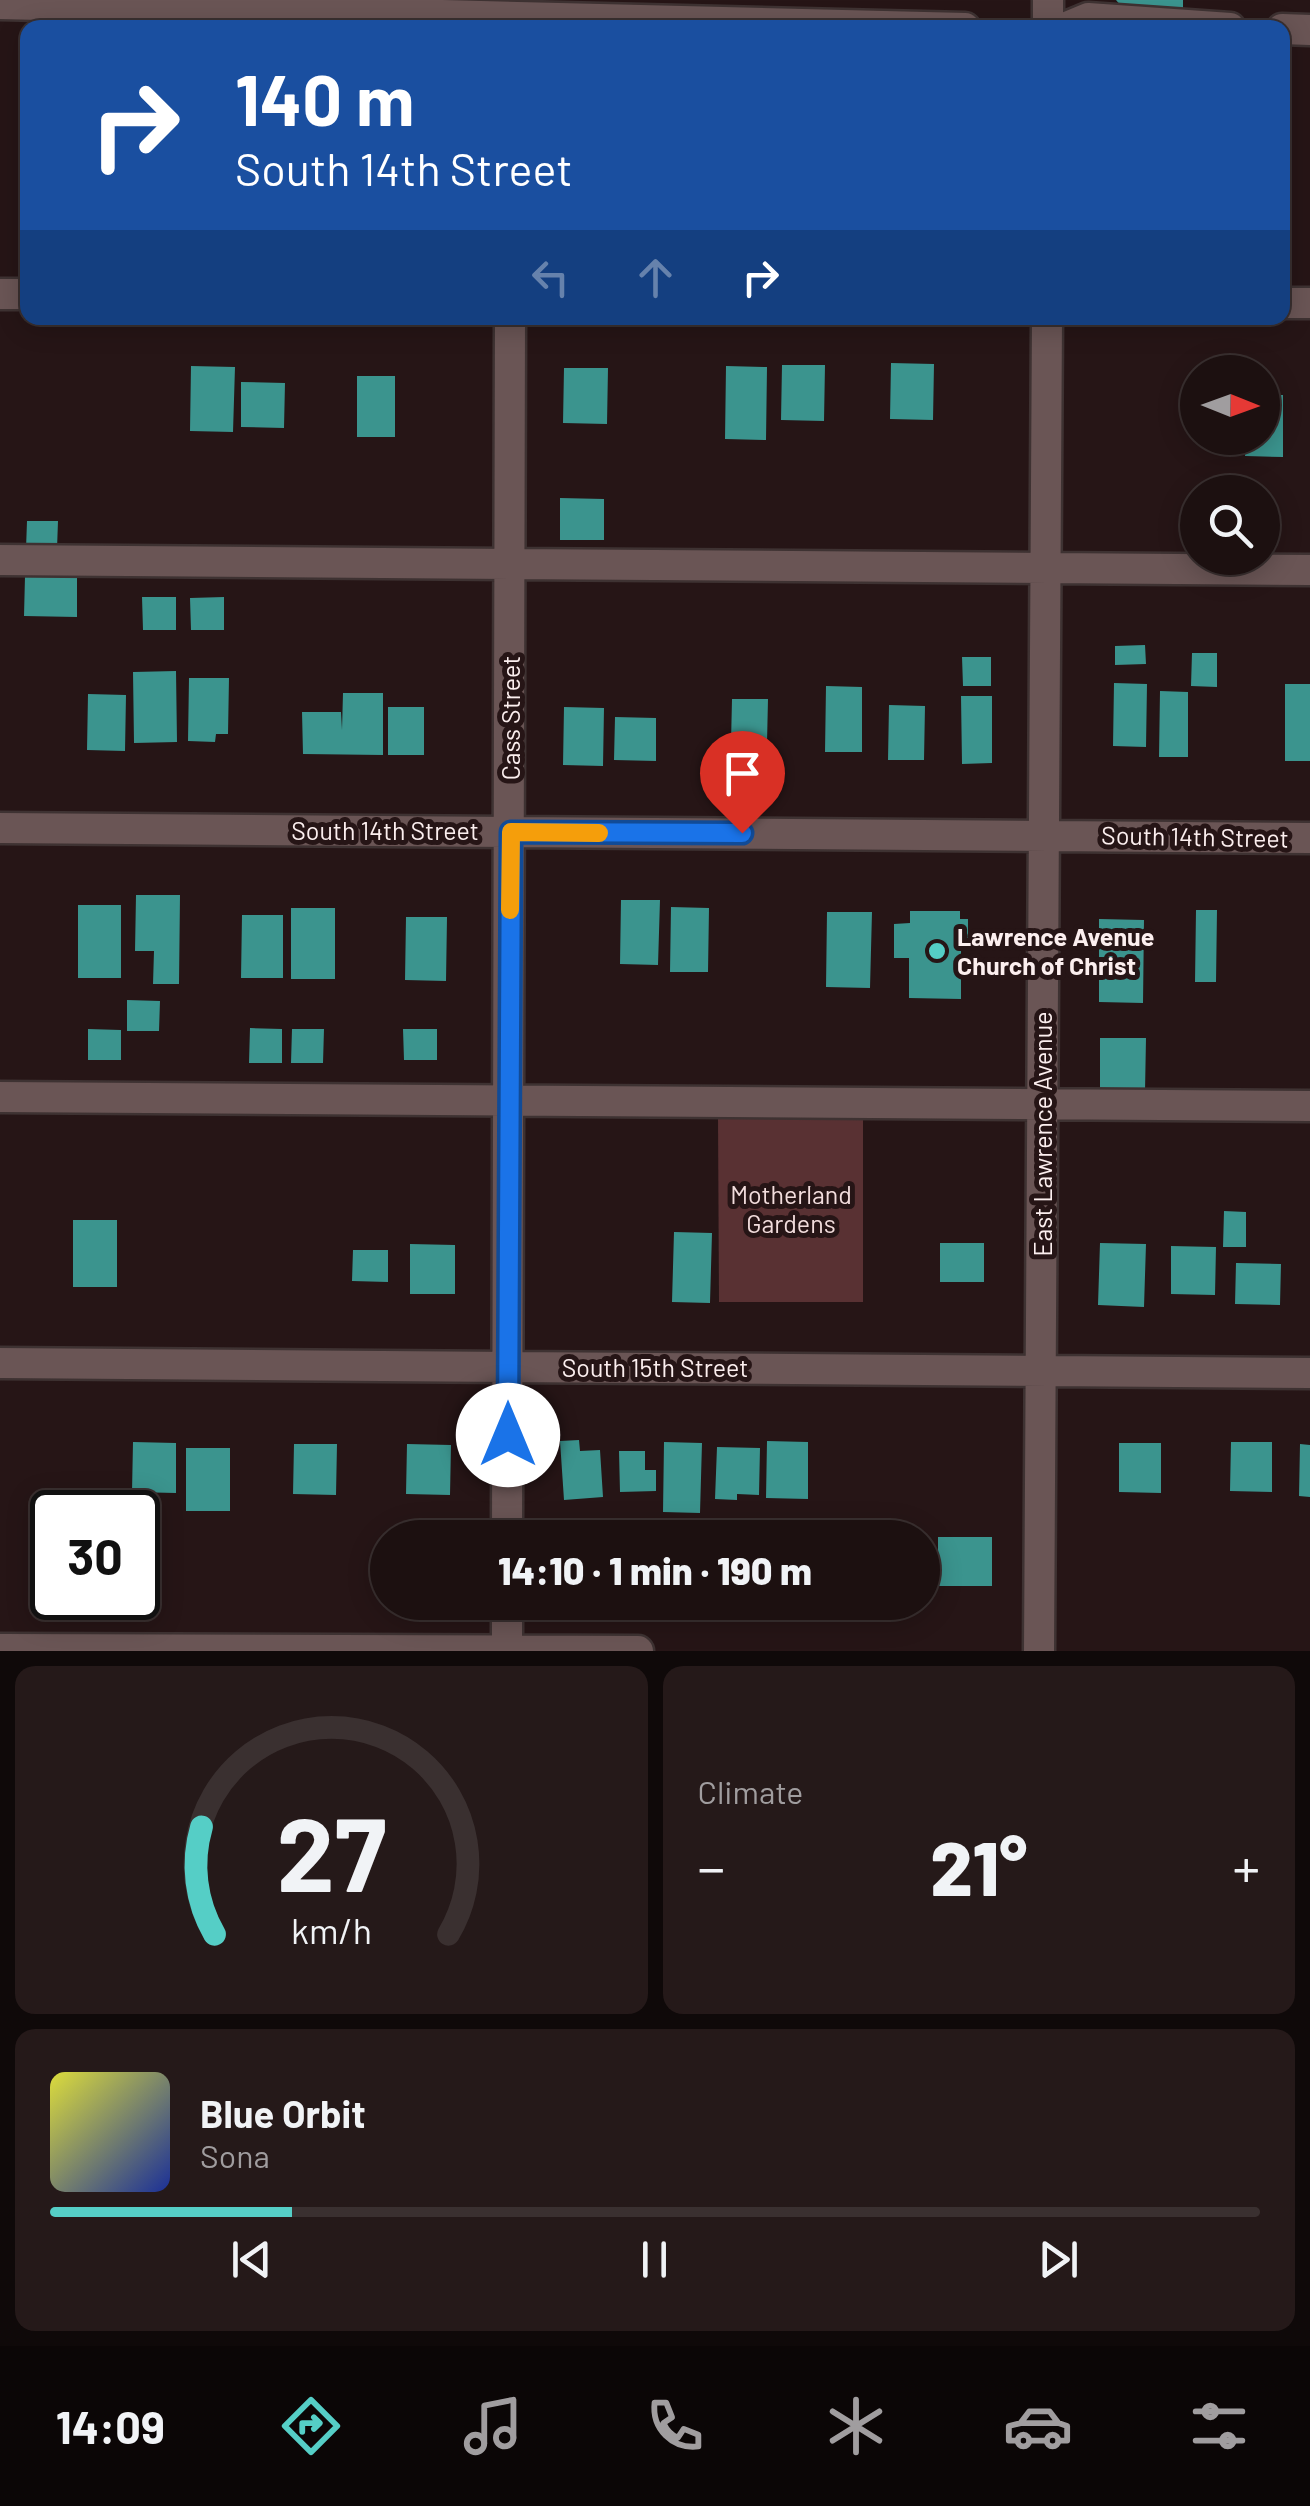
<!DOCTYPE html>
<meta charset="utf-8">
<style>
:root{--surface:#1c1010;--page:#251919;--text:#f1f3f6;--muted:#a09d9f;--line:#3a3030;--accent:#55cec6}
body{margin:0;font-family:Barlow,sans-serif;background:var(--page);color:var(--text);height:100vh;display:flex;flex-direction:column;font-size:38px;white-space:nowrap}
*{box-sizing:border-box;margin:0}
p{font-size:32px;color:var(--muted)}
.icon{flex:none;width:55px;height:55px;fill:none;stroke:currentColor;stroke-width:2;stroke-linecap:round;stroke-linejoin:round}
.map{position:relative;height:1651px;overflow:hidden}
.details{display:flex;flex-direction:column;gap:15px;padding:15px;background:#0f0909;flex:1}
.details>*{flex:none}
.hud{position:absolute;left:20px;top:20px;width:1270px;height:305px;border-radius:20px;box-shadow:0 5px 25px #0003,0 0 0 2px var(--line);background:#1a4fa0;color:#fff;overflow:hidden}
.needle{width:65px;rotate:91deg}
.tools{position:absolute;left:1180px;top:355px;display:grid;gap:20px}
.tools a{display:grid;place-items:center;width:100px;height:100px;border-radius:50%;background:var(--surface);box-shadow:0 5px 25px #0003,0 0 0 2px var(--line);font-size:50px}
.speed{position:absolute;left:30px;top:1490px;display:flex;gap:20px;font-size:50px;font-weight:700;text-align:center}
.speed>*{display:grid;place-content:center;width:130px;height:130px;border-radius:50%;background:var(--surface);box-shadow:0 5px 25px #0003,0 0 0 2px var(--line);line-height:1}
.speed .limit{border:5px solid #111;border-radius:15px;background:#fff;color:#111}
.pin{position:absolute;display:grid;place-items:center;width:85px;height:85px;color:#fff;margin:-102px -42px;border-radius:50% 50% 50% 0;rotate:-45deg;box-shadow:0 0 10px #0007}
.pin .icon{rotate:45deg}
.me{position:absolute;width:110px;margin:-55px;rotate:0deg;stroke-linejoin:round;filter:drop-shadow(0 0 8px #0008)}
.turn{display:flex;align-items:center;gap:35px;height:210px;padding:0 50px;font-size:45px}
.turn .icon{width:130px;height:130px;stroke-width:2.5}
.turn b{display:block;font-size:70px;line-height:85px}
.lanes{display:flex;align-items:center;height:95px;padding:0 50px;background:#0003;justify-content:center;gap:50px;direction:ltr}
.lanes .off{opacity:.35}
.big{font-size:75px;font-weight:800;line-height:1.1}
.details .card{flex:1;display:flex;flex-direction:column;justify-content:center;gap:15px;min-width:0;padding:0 35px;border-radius:20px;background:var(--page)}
.details .dial{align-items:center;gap:0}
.dial svg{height:260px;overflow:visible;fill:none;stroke:var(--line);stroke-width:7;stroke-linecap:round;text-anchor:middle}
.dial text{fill:var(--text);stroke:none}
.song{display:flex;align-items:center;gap:30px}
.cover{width:120px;height:120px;border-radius:15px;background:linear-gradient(135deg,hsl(60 70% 55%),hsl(230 70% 35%))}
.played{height:10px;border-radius:5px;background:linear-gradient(90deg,var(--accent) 20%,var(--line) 20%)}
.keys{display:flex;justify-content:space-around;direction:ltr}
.heat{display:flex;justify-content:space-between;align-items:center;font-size:55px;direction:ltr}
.details .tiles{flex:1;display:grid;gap:15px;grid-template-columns:1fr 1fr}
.card:last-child{grid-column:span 2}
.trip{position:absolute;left:370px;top:1520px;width:570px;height:100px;border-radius:50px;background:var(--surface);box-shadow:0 5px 25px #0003,0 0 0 2px var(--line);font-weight:800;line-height:100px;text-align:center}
.tab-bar{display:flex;height:160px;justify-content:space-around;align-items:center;background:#0b0606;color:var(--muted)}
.tab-bar .icon{width:70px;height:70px}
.tab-bar .active{color:var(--accent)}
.tab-bar b{font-size:45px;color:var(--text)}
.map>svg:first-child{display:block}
.green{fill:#593133}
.building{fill:#3b948e}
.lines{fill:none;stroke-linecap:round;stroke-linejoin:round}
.minor-casing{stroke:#3e3232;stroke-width:35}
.minor{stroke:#6a5555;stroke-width:30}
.route-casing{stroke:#114b97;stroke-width:25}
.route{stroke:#1a73e8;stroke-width:18}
.slow{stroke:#f59e0b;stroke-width:18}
.poi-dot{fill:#55cec6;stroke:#261516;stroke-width:4}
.labels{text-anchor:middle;stroke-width:10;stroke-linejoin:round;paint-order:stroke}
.street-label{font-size:25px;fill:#fcefef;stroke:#261516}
.poi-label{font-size:25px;font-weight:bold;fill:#fcefef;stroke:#261516;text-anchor:start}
.park-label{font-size:25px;fill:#f2dddd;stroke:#261516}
</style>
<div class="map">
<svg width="1310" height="1651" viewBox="0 0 1310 1651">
<rect width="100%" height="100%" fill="#261516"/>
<path class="green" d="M 718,1116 L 863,1116 L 863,1302 L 719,1302 Z"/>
<path class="building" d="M 1116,0 L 1183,0 L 1183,15 L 1128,14 Z
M 891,363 L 934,364 L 933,420 L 890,419 Z
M 782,365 L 825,365 L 824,421 L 781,420 Z
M 191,366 L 235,367 L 233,432 L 190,431 Z
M 726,366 L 767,367 L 766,440 L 725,439 Z
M 564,368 L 608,368 L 607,424 L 563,423 Z
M 357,376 L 395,376 L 395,437 L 357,437 Z
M 241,382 L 285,383 L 284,428 L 241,427 Z
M 1262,395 L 1283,395 L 1283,457 L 1245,456 L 1246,438 L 1262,438 Z
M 1231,486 L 1264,487 L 1264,492 L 1231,492 Z
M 560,498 L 604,499 L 604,540 L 560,540 Z
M 27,521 L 58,521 L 57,549 L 26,549 Z
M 25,576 L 77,577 L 77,617 L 24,616 Z
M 142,597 L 176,597 L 176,630 L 143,630 Z
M 224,597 L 224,630 L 191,630 L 190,598 Z
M 1145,645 L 1146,664 L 1115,665 L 1115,646 Z
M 1192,653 L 1217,653 L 1217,687 L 1191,686 Z
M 962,657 L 991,657 L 991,686 L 963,686 Z
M 176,671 L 177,742 L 134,743 L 133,672 Z
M 189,678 L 229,678 L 228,734 L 216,734 L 215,742 L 188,741 Z
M 1114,683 L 1147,684 L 1146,747 L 1113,746 Z
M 1285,684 L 1310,684 L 1310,761 L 1285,761 Z
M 826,686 L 862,687 L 862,752 L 825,752 Z
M 1160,691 L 1188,692 L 1188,757 L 1159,757 Z
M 343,693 L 383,693 L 383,755 L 303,754 L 302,712 L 341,712 L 342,730 Z
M 88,694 L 126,695 L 125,751 L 87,750 Z
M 961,696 L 992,696 L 992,763 L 962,764 Z
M 732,699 L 768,699 L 767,743 L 731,743 Z
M 889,705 L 925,706 L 924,760 L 888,760 Z
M 388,707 L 424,707 L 424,755 L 388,755 Z
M 564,707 L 604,708 L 603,766 L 563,765 Z
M 615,717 L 656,718 L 656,761 L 614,760 Z
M 136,895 L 180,895 L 179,984 L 153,984 L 154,951 L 135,951 Z
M 621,900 L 660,900 L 658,965 L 620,964 Z
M 78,905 L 121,905 L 121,978 L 78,978 Z
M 671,907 L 709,908 L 708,972 L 670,972 Z
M 291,908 L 335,908 L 335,979 L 291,979 Z
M 1196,910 L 1217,910 L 1216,982 L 1195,982 Z
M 910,911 L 960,911 L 960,919 L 968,919 L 968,946 L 961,946 L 961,999 L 909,998 L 909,958 L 894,958 L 894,924 L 910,923 Z
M 827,912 L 872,912 L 870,988 L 826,987 Z
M 242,915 L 283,915 L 283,978 L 241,978 Z
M 406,917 L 447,917 L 446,981 L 405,980 Z
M 1099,919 L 1144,920 L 1143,1003 L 1099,1002 Z
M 127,1000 L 160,1001 L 159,1031 L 127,1031 Z
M 250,1028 L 282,1029 L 282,1063 L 249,1063 Z
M 88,1029 L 121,1030 L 121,1060 L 88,1060 Z
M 292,1029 L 324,1029 L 323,1063 L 291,1063 Z
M 403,1029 L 437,1029 L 437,1060 L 404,1060 Z
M 1100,1038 L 1146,1038 L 1145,1092 L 1100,1091 Z
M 1224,1211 L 1246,1212 L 1246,1247 L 1223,1247 Z
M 73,1220 L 117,1220 L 117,1287 L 73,1287 Z
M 674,1232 L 712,1233 L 710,1303 L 672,1302 Z
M 940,1243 L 984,1243 L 984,1282 L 940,1282 Z
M 1100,1243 L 1146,1244 L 1144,1307 L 1098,1305 Z
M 410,1244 L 455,1245 L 455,1294 L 410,1294 Z
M 1171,1246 L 1216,1247 L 1215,1295 L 1171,1294 Z
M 353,1250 L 388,1250 L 388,1282 L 352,1281 Z
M 1236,1263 L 1281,1264 L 1280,1305 L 1235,1304 Z
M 579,1440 L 580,1451 L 600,1450 L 603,1497 L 564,1500 L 560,1441 Z
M 767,1441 L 808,1442 L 808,1499 L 766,1498 Z
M 133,1442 L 176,1443 L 176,1493 L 132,1492 Z
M 664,1442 L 702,1443 L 700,1513 L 663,1512 Z
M 1231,1442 L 1272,1442 L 1272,1492 L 1230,1491 Z
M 1119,1443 L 1161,1443 L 1161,1493 L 1119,1492 Z
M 294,1444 L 337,1444 L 336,1495 L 293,1494 Z
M 407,1444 L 451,1445 L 450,1495 L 406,1494 Z
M 1300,1444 L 1310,1445 L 1310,1497 L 1299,1496 Z
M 717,1447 L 760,1448 L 759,1495 L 737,1494 L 737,1500 L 715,1499 Z
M 186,1448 L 230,1448 L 230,1511 L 186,1511 Z
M 619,1451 L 645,1451 L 645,1470 L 656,1470 L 656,1491 L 620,1492 Z
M 938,1537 L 992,1537 L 992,1586 L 938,1586 Z"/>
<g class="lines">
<defs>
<path id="minor" d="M 0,4 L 965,28
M 1048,28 L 1048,0
M 1064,28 L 1088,18 L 1230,28
M 1282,29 L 1310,30
M 0,294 L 28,294
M 1282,303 L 1310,303
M 0,560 L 1310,570
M 0,828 L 1310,838
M 0,1097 L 1310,1106
M 0,1363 L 1310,1373
M 507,1538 L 510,318
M 0,1649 L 638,1651
M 507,1651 L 507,1602
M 1039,1651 L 1047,318"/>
</defs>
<use href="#minor" class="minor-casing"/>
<use href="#minor" class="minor"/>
</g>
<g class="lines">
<defs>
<path id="route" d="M 508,1435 L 511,832 L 742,833"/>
</defs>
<use href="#route" class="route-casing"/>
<use href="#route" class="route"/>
<path class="slow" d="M 510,910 L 511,832 L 599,833"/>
</g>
<circle class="poi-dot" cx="937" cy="951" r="10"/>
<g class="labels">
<g class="street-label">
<text transform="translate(511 718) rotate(-90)" y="9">Cass Street</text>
<text x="385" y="840">South 14th Street</text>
<text transform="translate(1195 837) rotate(1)" y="9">South 14th Street</text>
<text transform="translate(1043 1134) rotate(-90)" y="9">East Lawrence Avenue</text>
<text x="655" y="1377">South 15th Street</text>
</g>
<g class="poi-label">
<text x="957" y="946">Lawrence Avenue<tspan x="957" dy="29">Church of Christ</tspan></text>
</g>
<g class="park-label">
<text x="791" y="1204">Motherland<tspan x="791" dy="29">Gardens</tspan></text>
</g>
</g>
</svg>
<div class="tools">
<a><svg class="needle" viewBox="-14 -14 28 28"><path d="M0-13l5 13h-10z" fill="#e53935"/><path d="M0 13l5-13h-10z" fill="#a09d9f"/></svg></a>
<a><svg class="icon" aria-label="search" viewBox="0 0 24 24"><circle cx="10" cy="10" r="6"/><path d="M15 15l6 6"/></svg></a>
</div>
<div class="speed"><div class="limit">30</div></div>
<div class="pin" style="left:742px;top:833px;background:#d93025"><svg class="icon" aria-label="arrive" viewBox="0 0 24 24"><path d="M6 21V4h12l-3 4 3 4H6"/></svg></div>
<svg class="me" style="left:508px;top:1435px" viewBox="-20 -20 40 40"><circle r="19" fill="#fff"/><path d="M0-13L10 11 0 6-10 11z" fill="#1a73e8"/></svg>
<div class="trip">14:10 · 1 min · 190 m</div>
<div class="hud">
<div class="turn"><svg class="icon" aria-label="right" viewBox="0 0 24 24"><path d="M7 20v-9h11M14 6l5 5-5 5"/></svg><div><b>140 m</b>South 14th Street</div></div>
<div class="lanes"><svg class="icon off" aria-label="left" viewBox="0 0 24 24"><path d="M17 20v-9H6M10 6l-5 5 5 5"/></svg><svg class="icon off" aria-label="ahead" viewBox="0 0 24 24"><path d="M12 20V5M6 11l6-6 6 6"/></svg><svg class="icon" aria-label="right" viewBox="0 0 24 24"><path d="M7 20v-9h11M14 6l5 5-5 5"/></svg></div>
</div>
</div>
<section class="details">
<div class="tiles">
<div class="card dial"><svg viewBox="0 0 100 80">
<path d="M14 69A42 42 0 1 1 86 69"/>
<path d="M14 69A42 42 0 0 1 10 36" stroke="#55cec6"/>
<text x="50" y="56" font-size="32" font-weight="700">27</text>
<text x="50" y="72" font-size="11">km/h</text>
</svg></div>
<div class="card"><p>Climate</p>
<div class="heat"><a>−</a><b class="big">21°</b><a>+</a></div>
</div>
<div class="card">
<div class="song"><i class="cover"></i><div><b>Blue Orbit</b><p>Sona</p></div></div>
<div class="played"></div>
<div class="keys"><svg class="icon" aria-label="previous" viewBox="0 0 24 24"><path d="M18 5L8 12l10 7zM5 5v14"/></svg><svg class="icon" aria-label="pause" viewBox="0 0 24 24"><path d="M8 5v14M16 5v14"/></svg><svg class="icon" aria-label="next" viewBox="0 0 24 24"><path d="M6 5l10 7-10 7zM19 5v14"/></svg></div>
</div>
</div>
</section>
<nav class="tab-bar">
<b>14:09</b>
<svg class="icon active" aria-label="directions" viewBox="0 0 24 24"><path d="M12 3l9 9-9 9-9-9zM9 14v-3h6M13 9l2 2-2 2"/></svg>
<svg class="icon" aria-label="music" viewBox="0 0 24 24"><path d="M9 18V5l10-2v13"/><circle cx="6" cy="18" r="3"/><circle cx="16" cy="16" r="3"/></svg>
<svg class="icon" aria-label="phone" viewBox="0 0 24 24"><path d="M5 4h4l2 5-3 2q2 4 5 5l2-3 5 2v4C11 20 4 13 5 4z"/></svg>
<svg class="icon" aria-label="climate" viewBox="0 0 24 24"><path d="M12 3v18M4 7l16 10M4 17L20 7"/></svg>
<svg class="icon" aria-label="car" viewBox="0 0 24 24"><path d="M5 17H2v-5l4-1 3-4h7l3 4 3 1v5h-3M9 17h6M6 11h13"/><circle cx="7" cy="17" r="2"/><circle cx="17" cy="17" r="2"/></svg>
<svg class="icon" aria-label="filters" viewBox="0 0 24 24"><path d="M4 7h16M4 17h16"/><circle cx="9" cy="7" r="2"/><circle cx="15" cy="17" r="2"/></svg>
</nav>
